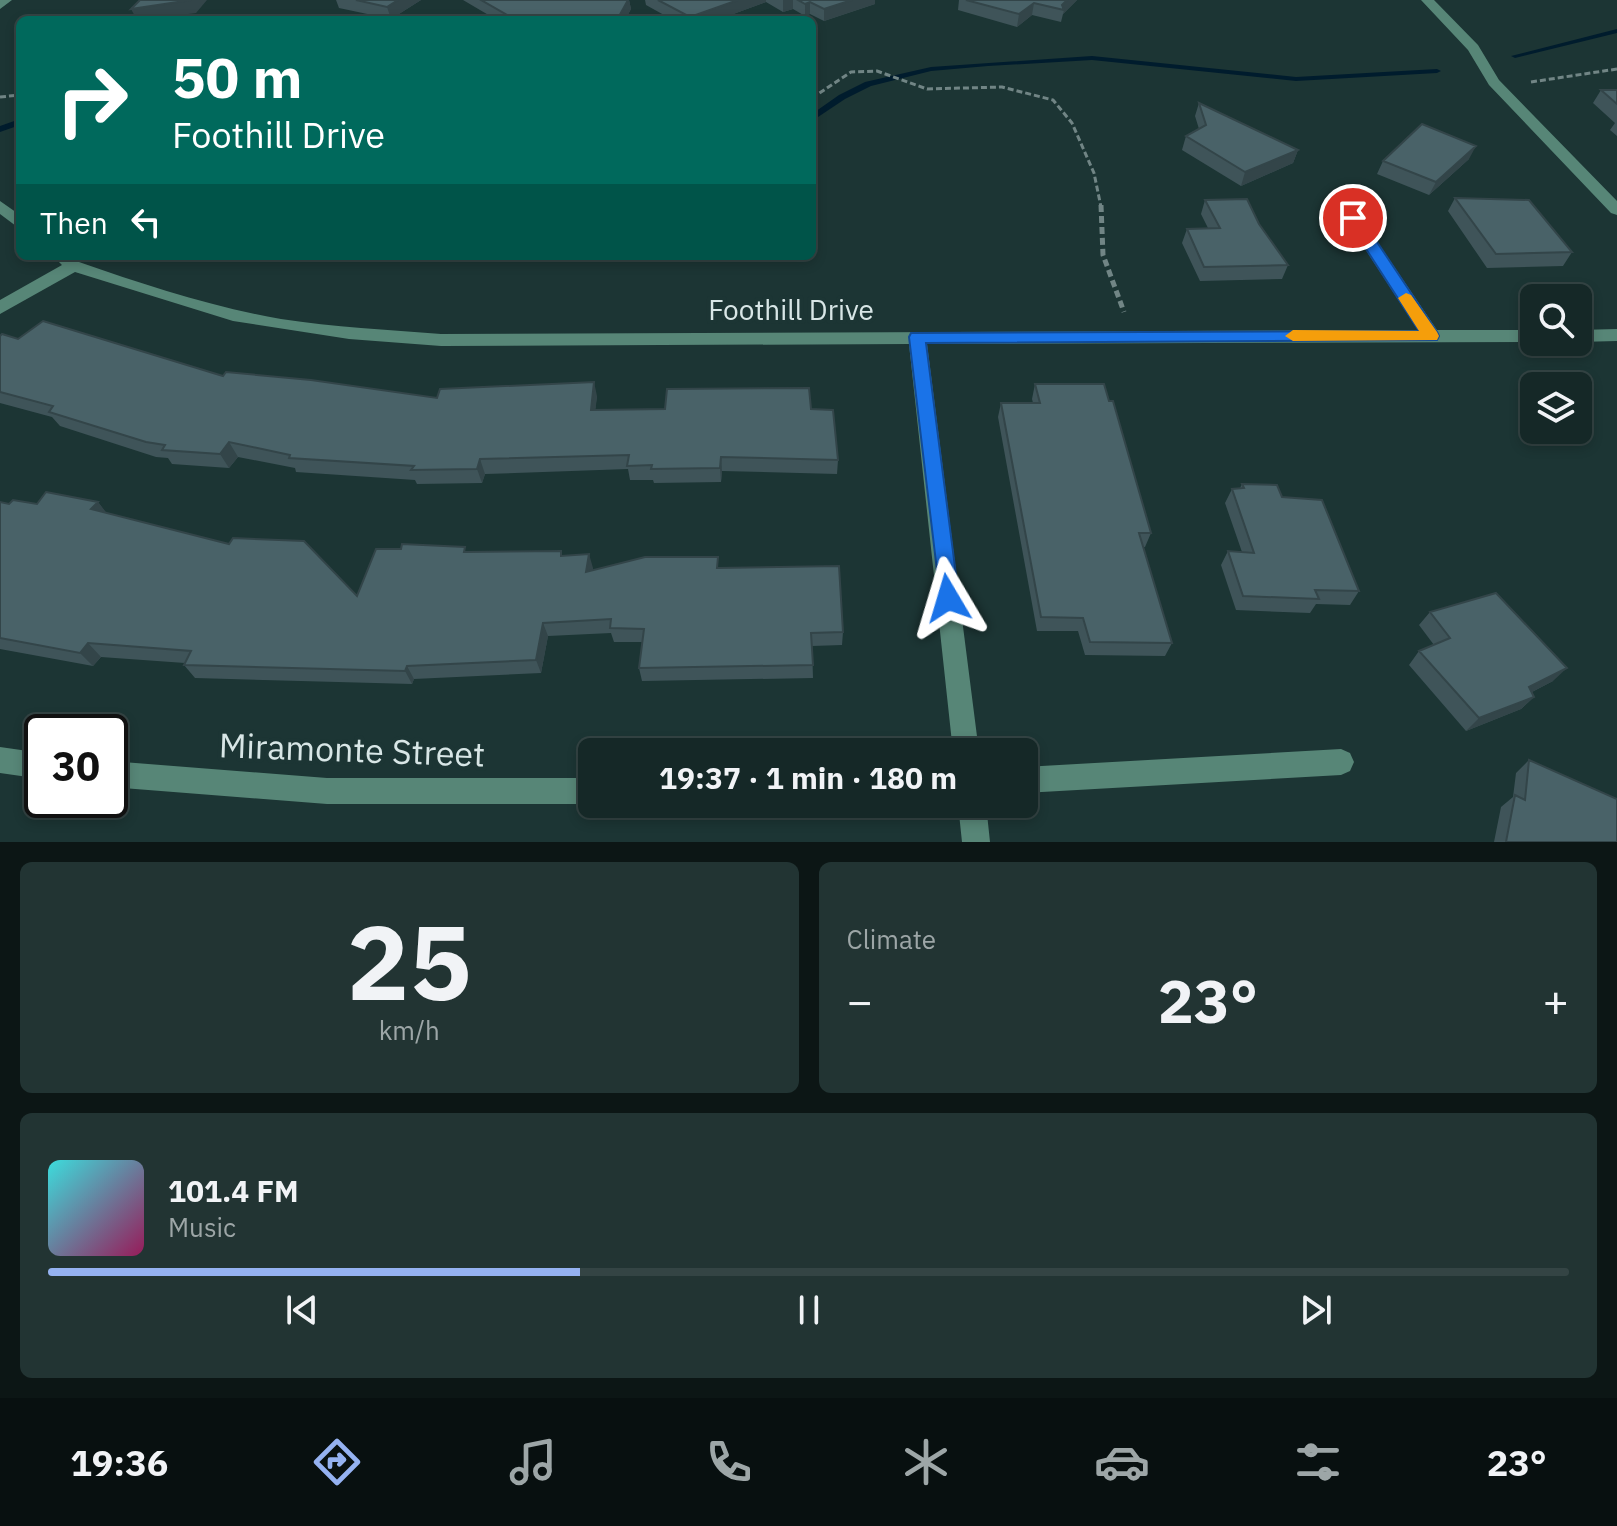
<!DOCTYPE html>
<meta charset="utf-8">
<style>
:root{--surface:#152827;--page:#223433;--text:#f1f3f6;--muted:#9da6a7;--line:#344444;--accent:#95b2f1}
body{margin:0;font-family:"IBM Plex Sans",sans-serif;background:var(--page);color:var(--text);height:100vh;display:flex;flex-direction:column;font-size:30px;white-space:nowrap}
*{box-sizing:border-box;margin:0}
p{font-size:26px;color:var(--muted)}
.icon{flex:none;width:44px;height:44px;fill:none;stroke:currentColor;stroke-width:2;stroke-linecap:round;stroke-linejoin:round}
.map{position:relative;height:842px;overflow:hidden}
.details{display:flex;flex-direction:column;gap:20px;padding:20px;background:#0c1615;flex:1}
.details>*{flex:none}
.top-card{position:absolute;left:16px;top:16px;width:800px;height:244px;border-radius:12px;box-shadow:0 4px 12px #0003,0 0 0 2px var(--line);background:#00695c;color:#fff;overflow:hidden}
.controls{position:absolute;left:1520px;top:284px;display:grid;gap:16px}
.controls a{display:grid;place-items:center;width:72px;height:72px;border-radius:12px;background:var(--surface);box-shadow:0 4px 12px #0003,0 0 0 2px var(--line);font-size:40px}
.speed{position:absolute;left:24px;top:714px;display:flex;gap:16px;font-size:40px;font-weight:700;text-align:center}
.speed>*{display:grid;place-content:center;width:104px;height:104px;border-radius:50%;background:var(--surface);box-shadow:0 4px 12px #0003,0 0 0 2px var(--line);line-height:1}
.speed .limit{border:4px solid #111;border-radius:12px;background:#fff;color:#111}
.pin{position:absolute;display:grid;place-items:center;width:68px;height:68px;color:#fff;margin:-34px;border:4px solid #fff;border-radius:50%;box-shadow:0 2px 8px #0007}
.me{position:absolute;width:88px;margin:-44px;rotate:353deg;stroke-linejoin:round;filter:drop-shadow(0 0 6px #0008)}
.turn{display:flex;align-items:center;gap:28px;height:168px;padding:0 24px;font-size:36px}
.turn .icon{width:104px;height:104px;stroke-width:2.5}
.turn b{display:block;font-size:56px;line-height:68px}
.then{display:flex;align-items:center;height:76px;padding:0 24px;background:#0003;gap:16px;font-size:30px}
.big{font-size:60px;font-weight:800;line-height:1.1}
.details .card{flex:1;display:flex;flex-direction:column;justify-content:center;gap:12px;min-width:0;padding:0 28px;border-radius:12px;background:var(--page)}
.details .dial{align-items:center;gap:0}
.dial b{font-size:104px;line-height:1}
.song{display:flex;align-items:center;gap:24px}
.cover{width:96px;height:96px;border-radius:12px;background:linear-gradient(135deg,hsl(180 70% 55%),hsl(330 70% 35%))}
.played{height:8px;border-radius:4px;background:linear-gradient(90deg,var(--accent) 35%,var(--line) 35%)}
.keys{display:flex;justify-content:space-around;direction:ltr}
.heat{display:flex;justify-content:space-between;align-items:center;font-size:44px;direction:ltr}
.details .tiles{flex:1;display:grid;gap:20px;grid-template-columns:1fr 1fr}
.card:last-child{grid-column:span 2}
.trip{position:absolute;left:578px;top:738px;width:460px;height:80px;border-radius:12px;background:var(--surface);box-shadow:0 4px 12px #0003,0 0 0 2px var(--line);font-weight:800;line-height:80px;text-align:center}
.menu{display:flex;height:128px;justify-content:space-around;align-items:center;background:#081010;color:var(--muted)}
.menu .icon{width:56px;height:56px}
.menu .active{color:var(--accent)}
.menu b{font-size:36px;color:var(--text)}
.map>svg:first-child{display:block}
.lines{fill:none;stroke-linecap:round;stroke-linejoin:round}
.stream{fill:#001c2d;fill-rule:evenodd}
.path-far1{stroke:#718585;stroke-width:3;stroke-dasharray:6 3;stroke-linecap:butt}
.path{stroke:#718585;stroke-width:5;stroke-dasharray:7 4;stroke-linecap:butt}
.minor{fill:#578677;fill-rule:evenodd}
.wall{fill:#3f5459}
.shaded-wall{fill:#334549}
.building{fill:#496268;stroke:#334549;stroke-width:2}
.route{fill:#1a73e8;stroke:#114b97;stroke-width:2}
.slow{fill:#f59e0b}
.labels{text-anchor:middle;stroke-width:8;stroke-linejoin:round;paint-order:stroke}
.street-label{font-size:28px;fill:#d8e6e6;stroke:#1c3534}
.near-street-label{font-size:34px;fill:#d8e6e6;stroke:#1c3534}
</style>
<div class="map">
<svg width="1617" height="842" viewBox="0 0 1617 842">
<rect width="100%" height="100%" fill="#1c3534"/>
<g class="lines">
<path class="stream" d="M 1617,29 L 1617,33 L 1515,58 L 1511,56 Z
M 1092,56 L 1296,77 L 1437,69 L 1441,71 L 1437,73 L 1296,81 L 1092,60 L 988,66 L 931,71 L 871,86 L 845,99 L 812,121 L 812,114 L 839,95 L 865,82 L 931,67 Z
M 20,119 L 20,125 L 0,132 L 0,126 Z"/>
<path class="path-far1" d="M 1531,82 L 1617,69
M 0,97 L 20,95
M 812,98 L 851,72 L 877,71 L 927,89 L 1002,87 L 1053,100 L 1072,123 L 1094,173 L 1101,207"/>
<path class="path" d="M 1101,205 L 1103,255 L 1124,312"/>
<path class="minor" d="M 0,0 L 12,0 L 0,9 Z
M 1421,0 L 1434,0 L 1478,45 L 1499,80 L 1617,201 L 1617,215 L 1611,213 L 1489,85 L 1468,50 Z
M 0,201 L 20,215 L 20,229 L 0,214 Z
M 1353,213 L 1359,215 L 1437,330 L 1534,330 L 1534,342 L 927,344 L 979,752 L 953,752 L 909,344 L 441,346 L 349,339 L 233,321 L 75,272 L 0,314 L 0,300 L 62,265 L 53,256 L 71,256 L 79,262 C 145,285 212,307 281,319 C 334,327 388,330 441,334 L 1418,330 L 1345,218 Z
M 1617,329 L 1617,341 L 1578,342 L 1578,330 Z
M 0,747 L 42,753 L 42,779 L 0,773 Z
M 1341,749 L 1350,753 L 1354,762 L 1350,771 L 1341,775 L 1024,793 L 1024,767 Z
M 110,761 L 327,778 L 592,778 L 592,804 L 327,804 L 110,787 Z
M 958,804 L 986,804 L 990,842 L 962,842 Z"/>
</g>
<path class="wall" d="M 336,0 L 421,0 L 391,19 L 339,8 Z
M 463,0 L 629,0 L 631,9 L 625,20 L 497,20 Z
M 645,0 L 875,0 L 875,4 L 824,21 L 810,14 L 805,16 L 793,9 L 783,12 L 766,2 L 717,20 L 673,20 L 646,5 Z
M 959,0 L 1077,0 L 1063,14 L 1061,22 L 1032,15 L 1017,27 L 958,10 Z
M 1601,90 L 1617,90 L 1617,136 L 1610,130 L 1615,123 L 1593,103 Z
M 1199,103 L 1298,150 L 1293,163 L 1241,186 L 1182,150 L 1186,136 L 1199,129 L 1195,116 Z
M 1469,159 L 1429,195 L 1377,174 L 1383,161 Z
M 1455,198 L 1572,252 L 1563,266 L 1487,268 L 1448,211 Z
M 1205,200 L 1259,224 L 1288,265 L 1282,279 L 1200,281 L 1182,243 L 1187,229 L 1208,228 L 1201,214 Z
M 0,336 L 223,376 L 437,398 L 597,396 L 595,410 L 811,409 L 838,460 L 837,474 L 722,471 L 721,482 L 654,483 L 653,480 L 630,480 L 628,469 L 485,474 L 482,483 L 417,484 L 415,480 L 296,472 L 295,468 L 238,457 L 229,468 L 172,464 L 168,458 L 156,457 L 60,426 L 52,417 L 0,403 Z
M 1035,384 L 1151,533 L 1145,547 L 1143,547 L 1172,643 L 1165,656 L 1085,655 L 1078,631 L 1037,631 L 998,417 L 1001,403 L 1033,403 L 1032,399 Z
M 1242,484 L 1282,497 L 1359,591 L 1350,605 L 1316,604 L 1310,613 L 1236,610 L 1221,565 L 1228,551 L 1242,552 L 1225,503 L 1232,489 L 1240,488 Z
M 0,502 L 9,504 L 98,502 L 106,513 L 357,596 L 467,551 L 562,556 L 593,568 L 592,571 L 719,568 L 843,632 L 842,645 L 812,646 L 813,678 L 642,681 L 639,668 L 643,642 L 614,642 L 611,633 L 548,636 L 541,673 L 414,679 L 412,684 L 195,678 L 184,665 L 185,663 L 101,657 L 93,666 L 0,649 Z
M 1430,612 L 1553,681 L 1532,692 L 1534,697 L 1521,709 L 1466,731 L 1409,665 L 1419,651 L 1434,645 L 1419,625 Z
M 1529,760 L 1617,842 L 1494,842 L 1501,807 L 1513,797 L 1516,773 Z"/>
<path class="shaded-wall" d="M 191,0 L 207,0 L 196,13 L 144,20 L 137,20 L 131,9 Z
M 398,0 L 421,0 L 391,19 L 387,7 Z
M 628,0 L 629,0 L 631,9 L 625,20 L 617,20 Z
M 738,0 L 766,0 L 766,2 L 717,20 L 690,20 L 690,17 Z
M 783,0 L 793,0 L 793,9 L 783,12 Z
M 852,0 L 875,0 L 875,4 L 824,21 L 824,9 Z
M 1067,0 L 1077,0 L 1063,14 L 1064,10 L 1062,5 Z
M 810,2 L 810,14 L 805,16 L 805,4 Z
M 1034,3 L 1032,15 L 1017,27 L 1019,14 Z
M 1476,146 L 1469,159 L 1429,195 L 1436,182 Z
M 1298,150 L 1293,163 L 1241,186 L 1245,172 Z
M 594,382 L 597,396 L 594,424 L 591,410 Z
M 229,442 L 238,457 L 229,468 L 220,454 Z
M 721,457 L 722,471 L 721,482 L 720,468 Z
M 480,459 L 485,474 L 482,483 L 477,469 Z
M 98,502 L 109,516 L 91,509 Z
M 589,554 L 593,568 L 590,586 L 586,572 Z
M 543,623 L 548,636 L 541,673 L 536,660 Z
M 88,643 L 101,657 L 93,666 L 80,653 Z
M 407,666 L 414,679 L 412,684 L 405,671 Z
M 1567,668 L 1553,681 L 1516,700 L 1529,687 Z
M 1534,697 L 1521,709 L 1466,731 L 1479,718 Z"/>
<path class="building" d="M 140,0 L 191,0 L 131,9 Z
M 356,0 L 398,0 L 387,7 Z
M 481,0 L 628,0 L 617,20 L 516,20 Z
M 658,0 L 738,0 L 690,17 Z
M 798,0 L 852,0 L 824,9 L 810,2 L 805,4 Z
M 966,0 L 1067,0 L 1062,5 L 1064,10 L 1034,3 L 1019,14 Z
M 1601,90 L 1617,90 L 1617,104 Z
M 1199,103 L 1298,150 L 1245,172 L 1186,136 L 1206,125 Z
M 1422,124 L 1476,146 L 1436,182 L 1383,161 Z
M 1455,198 L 1529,200 L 1572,252 L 1496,254 Z
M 1247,199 L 1259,224 L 1288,265 L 1204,267 L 1187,229 L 1220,228 L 1205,200 Z
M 43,321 L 223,376 L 226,372 L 311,380 L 437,398 L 440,389 L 594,382 L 591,410 L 665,409 L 667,389 L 809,388 L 811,409 L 833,410 L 838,460 L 721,457 L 720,468 L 651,469 L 652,465 L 627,466 L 629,455 L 480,459 L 477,469 L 411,470 L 414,466 L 289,458 L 290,455 L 229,442 L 220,454 L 162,450 L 165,445 L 146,442 L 49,412 L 53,406 L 0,392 L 0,336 L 2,334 L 18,339 Z
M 1035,384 L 1104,384 L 1109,401 L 1113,401 L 1151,533 L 1139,533 L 1172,643 L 1090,642 L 1083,618 L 1041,617 L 1001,403 L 1040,403 Z
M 1242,484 L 1277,485 L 1282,497 L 1322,500 L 1359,591 L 1315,590 L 1319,599 L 1243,596 L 1228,551 L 1254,553 L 1232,489 L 1244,488 Z
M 46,492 L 98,502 L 91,509 L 229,544 L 233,538 L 304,541 L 357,596 L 376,549 L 401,549 L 402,544 L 465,547 L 464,552 L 561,551 L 561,556 L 589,554 L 586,572 L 645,557 L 718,557 L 717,568 L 839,566 L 843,632 L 811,633 L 813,665 L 639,668 L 644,629 L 610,628 L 611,619 L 543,623 L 536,660 L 407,666 L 405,671 L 184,665 L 191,651 L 88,643 L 80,653 L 0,638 L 0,502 L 9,504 L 13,500 L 37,504 Z
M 1496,593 L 1567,668 L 1529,687 L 1534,697 L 1479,718 L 1419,651 L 1450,638 L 1430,612 Z
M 1529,760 L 1617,799 L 1617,842 L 1506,842 L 1515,795 L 1525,800 Z"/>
<path class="route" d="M 1353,214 L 1359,215 L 1437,332 L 1439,336 L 1437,340 L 926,343 L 959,598 L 956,604 L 948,607 L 941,604 L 909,337 L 911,333 L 1419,331 L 1346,218 Z"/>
<path class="slow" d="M 1406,293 L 1411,295 L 1437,332 L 1439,336 L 1437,340 L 1293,341 L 1285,336 L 1293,330 L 1419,331 L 1398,298 Z"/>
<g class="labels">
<g class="street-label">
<text x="791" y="320">Foothill Drive</text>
</g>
<g class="near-street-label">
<text transform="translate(352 750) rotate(2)" y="12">Miramonte Street</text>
</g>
</g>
</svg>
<div class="controls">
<a><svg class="icon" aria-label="search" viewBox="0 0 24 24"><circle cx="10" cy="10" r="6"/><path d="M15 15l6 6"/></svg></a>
<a><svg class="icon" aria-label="layers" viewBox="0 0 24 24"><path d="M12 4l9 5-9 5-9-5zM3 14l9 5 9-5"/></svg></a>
</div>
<div class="speed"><div class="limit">30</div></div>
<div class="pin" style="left:1353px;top:218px;background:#d93025"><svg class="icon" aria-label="arrive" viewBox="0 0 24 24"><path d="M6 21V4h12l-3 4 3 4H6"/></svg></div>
<svg class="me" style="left:948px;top:598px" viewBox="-20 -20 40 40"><path d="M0-17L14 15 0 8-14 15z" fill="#1a73e8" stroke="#fff" stroke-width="4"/></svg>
<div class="trip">19:37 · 1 min · 180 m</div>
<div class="top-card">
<div class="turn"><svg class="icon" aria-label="right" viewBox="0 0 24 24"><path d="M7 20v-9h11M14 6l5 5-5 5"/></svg><div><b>50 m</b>Foothill Drive</div></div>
<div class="then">Then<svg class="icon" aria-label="left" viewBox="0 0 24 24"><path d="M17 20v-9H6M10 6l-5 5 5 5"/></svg></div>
</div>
</div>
<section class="details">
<div class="tiles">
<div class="card dial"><b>25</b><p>km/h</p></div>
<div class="card"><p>Climate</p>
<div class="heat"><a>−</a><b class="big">23°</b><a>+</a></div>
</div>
<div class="card">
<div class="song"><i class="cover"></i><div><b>101.4 FM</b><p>Music</p></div></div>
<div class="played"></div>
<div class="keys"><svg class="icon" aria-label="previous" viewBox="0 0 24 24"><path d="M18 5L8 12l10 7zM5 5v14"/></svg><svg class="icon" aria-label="pause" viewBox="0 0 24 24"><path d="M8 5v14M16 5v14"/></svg><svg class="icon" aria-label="next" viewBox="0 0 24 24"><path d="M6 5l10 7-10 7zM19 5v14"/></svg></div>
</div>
</div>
</section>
<nav class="menu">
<b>19:36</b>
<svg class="icon active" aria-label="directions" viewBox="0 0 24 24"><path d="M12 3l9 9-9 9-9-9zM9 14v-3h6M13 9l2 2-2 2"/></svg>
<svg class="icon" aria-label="music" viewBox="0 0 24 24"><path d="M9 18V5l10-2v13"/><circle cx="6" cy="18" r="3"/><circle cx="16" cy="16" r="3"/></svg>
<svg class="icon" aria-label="phone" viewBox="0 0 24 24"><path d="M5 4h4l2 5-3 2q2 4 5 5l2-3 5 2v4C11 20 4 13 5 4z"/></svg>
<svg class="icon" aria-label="climate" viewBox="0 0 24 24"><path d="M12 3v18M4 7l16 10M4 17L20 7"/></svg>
<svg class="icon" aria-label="car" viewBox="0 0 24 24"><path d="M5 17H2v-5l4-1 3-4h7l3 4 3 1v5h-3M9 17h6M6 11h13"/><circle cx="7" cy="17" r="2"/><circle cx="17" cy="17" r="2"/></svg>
<svg class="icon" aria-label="filters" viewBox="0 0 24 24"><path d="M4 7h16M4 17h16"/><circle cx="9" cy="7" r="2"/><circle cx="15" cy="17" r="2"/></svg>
<b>23°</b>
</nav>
